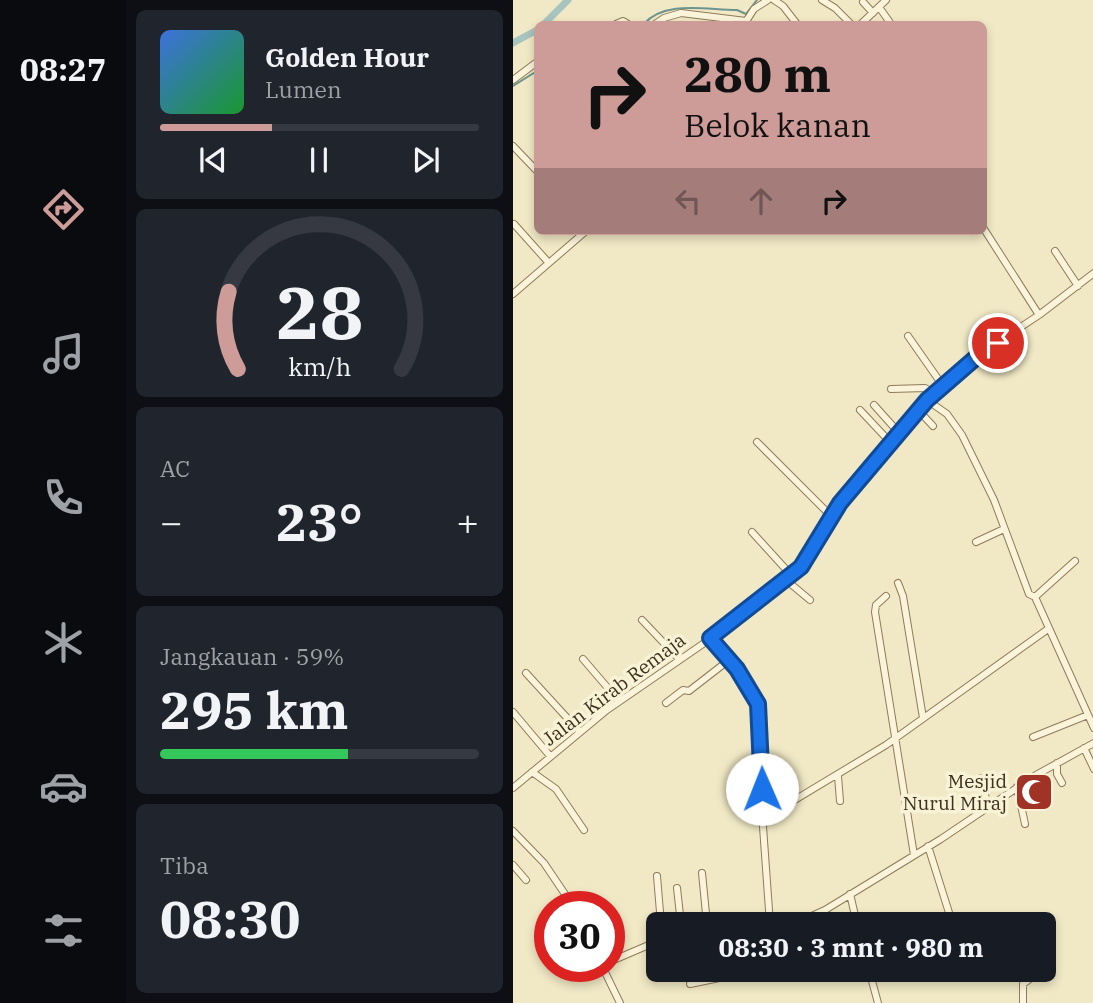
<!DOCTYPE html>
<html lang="id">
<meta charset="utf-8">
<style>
:root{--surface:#171b24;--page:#20242c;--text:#f1f3f6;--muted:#9ea1a6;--line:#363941;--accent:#cd9c98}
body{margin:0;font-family:"IBM Plex Serif",serif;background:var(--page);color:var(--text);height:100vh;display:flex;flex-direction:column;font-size:26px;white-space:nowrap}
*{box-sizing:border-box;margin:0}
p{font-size:23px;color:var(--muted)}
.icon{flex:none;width:38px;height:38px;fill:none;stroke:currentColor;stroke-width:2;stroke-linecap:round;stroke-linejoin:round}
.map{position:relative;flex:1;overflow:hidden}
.drawer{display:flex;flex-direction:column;gap:10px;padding:10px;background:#0d0f14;width:387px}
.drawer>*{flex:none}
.banner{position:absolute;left:21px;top:21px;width:453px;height:214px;border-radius:10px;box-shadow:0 4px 10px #0003;background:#cd9c98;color:#111;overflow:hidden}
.speed{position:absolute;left:21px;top:891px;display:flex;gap:14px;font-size:35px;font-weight:700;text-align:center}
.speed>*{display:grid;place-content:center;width:91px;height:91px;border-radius:50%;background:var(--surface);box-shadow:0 4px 10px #0003;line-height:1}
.speed .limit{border:10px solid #d22;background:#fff;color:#111}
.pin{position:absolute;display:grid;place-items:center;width:60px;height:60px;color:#fff;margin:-30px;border:4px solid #fff;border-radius:50%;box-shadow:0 2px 7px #0007}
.me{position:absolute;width:77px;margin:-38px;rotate:359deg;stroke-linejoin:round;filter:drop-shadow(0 0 5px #0008)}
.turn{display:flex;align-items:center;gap:24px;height:147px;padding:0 35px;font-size:32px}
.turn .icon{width:91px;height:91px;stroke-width:2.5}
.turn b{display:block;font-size:49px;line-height:60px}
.lanes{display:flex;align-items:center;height:66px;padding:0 35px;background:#0003;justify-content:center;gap:35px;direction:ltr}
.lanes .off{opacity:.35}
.big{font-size:52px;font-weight:800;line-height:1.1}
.drawer .tile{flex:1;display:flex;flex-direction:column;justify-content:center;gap:10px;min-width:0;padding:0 24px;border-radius:10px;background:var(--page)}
.drawer .dial{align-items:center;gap:0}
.dial svg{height:182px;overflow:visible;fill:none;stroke:var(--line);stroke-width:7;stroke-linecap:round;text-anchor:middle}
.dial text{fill:var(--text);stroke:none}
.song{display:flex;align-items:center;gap:21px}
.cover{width:84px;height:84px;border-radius:10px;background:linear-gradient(135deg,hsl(220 70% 55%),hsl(130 70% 35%))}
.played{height:7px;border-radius:4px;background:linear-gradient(90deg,var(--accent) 35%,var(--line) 35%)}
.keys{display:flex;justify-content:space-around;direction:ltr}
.heat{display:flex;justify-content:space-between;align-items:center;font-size:38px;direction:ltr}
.charge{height:10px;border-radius:5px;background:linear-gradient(90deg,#34c759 59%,var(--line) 0)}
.trip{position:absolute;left:133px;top:912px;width:410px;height:70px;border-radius:10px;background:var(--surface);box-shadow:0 4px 10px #0003;font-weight:800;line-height:70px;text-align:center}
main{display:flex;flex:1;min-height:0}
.tabs{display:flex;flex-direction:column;width:126px;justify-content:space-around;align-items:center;background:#090b0e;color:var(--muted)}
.tabs .icon{width:49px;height:49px}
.tabs .active{color:var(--accent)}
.tabs b{font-size:32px;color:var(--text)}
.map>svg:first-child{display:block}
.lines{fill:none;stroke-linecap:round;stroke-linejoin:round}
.stream{stroke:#6d948e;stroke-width:2}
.river{stroke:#a7c4bf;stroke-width:7}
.minor-casing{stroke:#8e7b5a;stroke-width:8}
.minor{stroke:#fbf4da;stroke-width:6}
.route-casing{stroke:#114b97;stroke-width:18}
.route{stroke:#1a73e8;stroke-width:12}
.labels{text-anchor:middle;stroke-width:7;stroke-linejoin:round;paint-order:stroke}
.street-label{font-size:19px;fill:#3d301e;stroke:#f8f2d6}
.poi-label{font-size:19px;fill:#3d301e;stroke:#f8f2d6;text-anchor:end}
</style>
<main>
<nav class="tabs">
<b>08:27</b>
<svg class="icon active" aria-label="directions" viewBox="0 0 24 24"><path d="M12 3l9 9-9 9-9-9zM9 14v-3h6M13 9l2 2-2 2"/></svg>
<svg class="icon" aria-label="music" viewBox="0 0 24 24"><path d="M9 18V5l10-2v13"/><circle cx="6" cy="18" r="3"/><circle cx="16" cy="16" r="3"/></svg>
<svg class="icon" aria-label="phone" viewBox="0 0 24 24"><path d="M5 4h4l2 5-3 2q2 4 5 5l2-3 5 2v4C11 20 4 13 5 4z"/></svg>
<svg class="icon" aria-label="climate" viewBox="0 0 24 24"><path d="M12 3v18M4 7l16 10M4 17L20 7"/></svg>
<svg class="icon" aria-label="car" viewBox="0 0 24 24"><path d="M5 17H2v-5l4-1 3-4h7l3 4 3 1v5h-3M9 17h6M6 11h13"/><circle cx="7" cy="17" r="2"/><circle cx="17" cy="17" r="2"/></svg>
<svg class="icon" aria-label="filters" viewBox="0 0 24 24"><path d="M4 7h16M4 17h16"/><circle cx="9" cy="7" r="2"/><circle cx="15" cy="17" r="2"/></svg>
</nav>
<section class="drawer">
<div class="tile">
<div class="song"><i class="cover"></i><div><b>Golden Hour</b><p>Lumen</p></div></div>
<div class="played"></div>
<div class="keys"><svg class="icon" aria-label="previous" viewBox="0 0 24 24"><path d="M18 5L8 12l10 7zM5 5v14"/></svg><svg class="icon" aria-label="pause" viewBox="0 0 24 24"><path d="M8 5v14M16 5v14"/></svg><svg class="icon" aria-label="next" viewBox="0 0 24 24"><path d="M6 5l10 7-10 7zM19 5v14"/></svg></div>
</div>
<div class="tile dial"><svg viewBox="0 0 100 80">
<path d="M14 69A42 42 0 1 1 86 69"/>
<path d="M14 69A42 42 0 0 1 10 35" stroke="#cd9c98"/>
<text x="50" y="56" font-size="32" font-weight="700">28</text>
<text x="50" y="72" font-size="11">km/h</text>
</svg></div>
<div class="tile"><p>AC</p>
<div class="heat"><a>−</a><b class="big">23°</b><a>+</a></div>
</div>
<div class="tile"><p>Jangkauan · 59%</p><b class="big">295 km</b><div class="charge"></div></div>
<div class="tile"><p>Tiba</p><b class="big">08:30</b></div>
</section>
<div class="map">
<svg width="581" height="1003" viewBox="0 0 581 1003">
<rect width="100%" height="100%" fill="#f1e9c5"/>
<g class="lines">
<path class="stream" d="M 131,24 C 152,0 193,10 224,10 L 233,14 L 244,0
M 0,86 L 24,71"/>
<path class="river" d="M 31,24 L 55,0
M 0,43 L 24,30"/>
<defs>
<path id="minor" d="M 261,0 L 270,6 L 284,24
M 309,0 L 322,8 L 338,24
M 350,2 L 360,13
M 366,7 L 378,24
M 232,23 L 241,9 L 255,0
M 103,24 L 110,21 L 115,24
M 142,24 L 151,18 L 168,13 L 233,21
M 348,24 L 373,0
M 0,80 L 24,62
M 0,146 L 24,171
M 1,224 L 35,262
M 471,229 L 526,315
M 542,251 L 565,286
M 0,294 L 73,231
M 395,336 L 430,386
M 378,389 L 412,388 L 422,393
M 414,400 L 434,414 L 449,435 L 481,500 L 516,594 L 522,597 L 581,728
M 361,405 L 387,434
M 347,410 L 378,443
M 406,411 L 420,426
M 244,442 L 318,516
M 239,532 L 279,576
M 463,542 L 491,529
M 273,580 L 297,600
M 385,583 L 390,596 L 410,718
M 373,596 L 363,605 L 362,612 L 401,855
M 522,597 L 562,561
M 129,620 L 166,659
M 197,638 C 213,657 233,676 243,700 C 251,718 251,778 248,799 L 257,924
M 70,659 L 106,701
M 13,673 L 67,732
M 153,703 L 170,690 L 176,691 L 216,660
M 0,712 L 37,756
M 520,737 L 575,715
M 571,748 L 581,769
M 544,763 L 544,774 L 549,783
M 19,772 L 43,789 L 71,830
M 325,776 L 327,801
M 468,778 L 475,807
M 504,787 L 512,824
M 0,788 L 94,710 L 216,626 L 285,570 L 296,558 L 327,503 L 414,400 L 467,354 L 526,315 L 581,273
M 250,819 L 373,745 L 535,629
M 0,831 L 31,863 L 60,906
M 415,846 L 438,919
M 0,865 L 13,880
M 189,873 L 194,924
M 144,876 L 148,924
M 164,888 L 168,924
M 337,894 L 344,924
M 273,924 L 290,920 L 312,910 L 428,839 L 523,775 L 581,743
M 96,962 L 145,941
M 89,966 L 107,1003
M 356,970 L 365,1003
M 177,984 L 216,976 L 216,970
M 510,1003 L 510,984 L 529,970"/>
</defs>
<use href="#minor" class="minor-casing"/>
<use href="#minor" class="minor"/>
</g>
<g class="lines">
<defs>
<path id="route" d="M 249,789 L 245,704 L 224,669 L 197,638 L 288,567 L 327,503 L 414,400 L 467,354 L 485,343"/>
</defs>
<use href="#route" class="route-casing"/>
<use href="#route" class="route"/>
</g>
<defs>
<symbol id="mosque-square" viewBox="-11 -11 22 22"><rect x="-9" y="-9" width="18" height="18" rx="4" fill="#a13226" stroke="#f8f2d6"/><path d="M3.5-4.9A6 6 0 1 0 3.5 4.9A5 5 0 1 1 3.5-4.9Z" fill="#fff"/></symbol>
</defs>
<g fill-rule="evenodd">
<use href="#mosque-square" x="499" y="770" width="44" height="44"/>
</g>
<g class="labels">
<g class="street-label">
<text transform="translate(101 689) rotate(-37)" y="7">Jalan Kirab Remaja</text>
</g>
<g class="poi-label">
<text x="494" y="788">Mesjid<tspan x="494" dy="22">Nurul Miraj</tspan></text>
</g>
</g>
</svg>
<div class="speed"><div class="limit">30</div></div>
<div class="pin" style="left:485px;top:343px;background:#d93025"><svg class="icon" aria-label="arrive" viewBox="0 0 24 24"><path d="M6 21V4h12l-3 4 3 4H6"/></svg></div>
<svg class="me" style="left:249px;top:789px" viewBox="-20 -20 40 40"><circle r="19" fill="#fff"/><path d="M0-13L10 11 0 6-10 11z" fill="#1a73e8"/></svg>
<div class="trip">08:30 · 3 mnt · 980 m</div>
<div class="banner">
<div class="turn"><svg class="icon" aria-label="right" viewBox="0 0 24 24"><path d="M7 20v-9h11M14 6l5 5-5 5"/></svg><div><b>280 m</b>Belok kanan</div></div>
<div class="lanes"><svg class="icon off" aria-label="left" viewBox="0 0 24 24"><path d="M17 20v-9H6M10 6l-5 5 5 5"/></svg><svg class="icon off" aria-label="ahead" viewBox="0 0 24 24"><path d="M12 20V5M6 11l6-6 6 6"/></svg><svg class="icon" aria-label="right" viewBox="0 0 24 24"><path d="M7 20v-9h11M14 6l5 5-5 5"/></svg></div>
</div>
</div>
</main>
